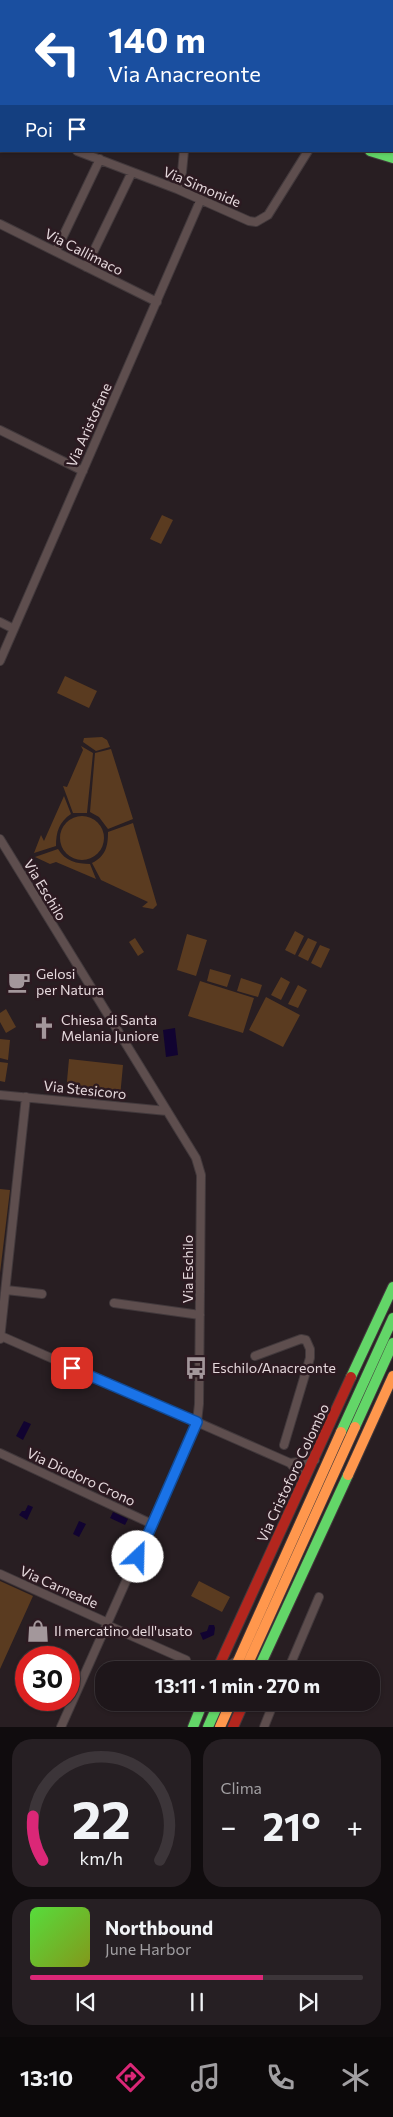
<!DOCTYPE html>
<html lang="it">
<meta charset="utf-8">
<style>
:root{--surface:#1e161a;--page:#261f23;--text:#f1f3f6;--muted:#a19fa2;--line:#3c3539;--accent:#db2777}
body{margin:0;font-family:Commissioner,sans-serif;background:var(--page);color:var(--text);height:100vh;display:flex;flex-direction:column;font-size:19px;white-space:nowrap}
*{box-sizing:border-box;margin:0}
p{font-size:16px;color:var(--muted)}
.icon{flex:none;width:28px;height:28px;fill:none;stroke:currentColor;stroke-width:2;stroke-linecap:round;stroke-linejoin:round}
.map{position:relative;height:1727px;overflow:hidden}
.panel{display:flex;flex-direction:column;gap:12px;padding:12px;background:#100c0e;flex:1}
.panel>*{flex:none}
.hud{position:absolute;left:0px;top:0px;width:394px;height:152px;box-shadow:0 1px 4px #0004,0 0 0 1px var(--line);background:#1a4fa0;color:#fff;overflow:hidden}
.speed{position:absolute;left:15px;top:1646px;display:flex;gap:10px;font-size:25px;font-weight:700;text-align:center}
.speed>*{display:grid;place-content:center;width:65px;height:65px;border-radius:50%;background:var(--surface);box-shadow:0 1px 4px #0004,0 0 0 1px var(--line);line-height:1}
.speed .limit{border:8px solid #d22;background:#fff;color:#111}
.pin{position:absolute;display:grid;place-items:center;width:42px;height:42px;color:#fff;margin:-21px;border-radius:10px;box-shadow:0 2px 8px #0006}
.me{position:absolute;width:55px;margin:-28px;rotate:24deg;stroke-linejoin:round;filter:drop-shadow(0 0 4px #0008)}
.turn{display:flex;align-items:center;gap:18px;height:105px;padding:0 25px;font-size:22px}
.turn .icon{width:65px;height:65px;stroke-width:2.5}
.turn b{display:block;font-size:35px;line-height:42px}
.then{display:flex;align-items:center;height:48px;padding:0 25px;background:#0003;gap:10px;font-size:19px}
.big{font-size:38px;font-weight:700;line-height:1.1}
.panel .card{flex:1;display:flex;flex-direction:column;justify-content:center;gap:8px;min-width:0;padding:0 18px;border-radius:20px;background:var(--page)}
.panel .dial{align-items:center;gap:0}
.dial svg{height:130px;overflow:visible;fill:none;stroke:var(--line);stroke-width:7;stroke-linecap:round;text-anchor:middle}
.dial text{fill:var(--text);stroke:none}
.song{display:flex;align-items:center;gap:15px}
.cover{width:60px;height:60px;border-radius:8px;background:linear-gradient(135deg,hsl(110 70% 55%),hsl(70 70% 35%))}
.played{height:5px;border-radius:2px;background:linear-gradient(90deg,var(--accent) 70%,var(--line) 70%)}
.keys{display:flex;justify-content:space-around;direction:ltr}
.heat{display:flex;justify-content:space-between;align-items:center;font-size:28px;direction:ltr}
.panel .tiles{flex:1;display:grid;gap:12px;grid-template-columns:1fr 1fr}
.card:last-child{grid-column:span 2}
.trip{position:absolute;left:95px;top:1661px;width:285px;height:50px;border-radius:20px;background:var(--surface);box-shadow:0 1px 4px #0004,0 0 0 1px var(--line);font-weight:700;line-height:50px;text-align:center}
.menu{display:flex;height:80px;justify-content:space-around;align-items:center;background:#0c090a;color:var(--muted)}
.menu .icon{width:35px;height:35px}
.menu .current{color:var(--accent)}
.menu b{font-size:22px;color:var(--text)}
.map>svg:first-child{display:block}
.green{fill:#5a3b20}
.water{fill:#110331}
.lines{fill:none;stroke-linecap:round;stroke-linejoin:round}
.street-casing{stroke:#42393c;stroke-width:10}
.fast-casing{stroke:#42393c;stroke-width:12}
.slow-casing{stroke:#42393c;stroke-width:12}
.jam-casing{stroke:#42393c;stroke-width:12}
.street{stroke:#5e4e4e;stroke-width:8}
.fast{stroke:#63d668;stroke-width:10}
.slow{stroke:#ff974d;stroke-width:10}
.jam{stroke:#b3261e;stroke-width:10}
.route-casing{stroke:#114b97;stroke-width:12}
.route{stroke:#1a73e8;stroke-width:9}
.labels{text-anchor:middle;stroke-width:5;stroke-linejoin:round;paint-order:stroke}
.street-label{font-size:14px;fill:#e5d8dc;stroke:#2c1a21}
.poi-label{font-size:14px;fill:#e5d8dc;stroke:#2c1a21;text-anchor:start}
</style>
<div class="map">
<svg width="393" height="1727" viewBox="0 0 393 1727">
<rect width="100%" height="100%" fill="#281e22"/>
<path class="green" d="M 162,515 L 173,520 L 161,544 L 150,539 Z
M 65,676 L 97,691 L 89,708 L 57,693 Z
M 102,737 L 107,740 L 110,747 L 96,751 L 83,742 L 84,738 Z
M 81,746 L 93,753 L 87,813 L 73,813 L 63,786 L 67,787 L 83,750 Z
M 111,749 L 133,819 L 108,829 L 99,817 L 90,812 L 95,753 Z
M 64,796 L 71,814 C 59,822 56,832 56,846 L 34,853 L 41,835 L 44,841 Z
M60 838a22 22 0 1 1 44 0a22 22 0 1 1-44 0Z
M 133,823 L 157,905 L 153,909 L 142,907 L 148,902 L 101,880 L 92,863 C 106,856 108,846 108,832 Z
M 58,849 C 65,861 77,864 90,864 L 96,879 L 56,862 L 50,864 L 35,857 Z
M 295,931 L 304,936 L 295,955 L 285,950 Z
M 187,934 L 207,940 L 196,976 L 177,970 Z
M 135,938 L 144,952 L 138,956 L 129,942 Z
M 308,938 L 317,942 L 308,961 L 298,956 Z
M 320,945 L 330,949 L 321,968 L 311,963 Z
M 210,969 L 231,975 L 227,987 L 207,981 Z
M 281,977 L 290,982 L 281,1000 L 271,995 Z
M 241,978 L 262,985 L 258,997 L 237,991 Z
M 200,981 L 254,998 L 243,1033 L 188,1016 Z
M 298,985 L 307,990 L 298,1008 L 288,1004 Z
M 266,997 L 300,1015 L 283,1047 L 249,1030 Z
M 6,1009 L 16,1027 L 6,1033 L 0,1022 L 0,1013 Z
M 0,1039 L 10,1040 L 8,1060 L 0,1058 Z
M 69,1059 L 123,1065 L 120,1097 L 66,1092 Z
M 0,1062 L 8,1063 L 5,1082 L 0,1081 Z
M 0,1189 L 10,1190 L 0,1273 Z
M 0,1581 L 33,1596 L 0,1669 Z
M 199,1581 L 230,1597 L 222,1612 L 191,1596 Z"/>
<path class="water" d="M 175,1028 L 178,1055 L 166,1057 L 163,1030 Z
M 24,1421 L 31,1424 L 23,1440 L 16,1436 Z
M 28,1505 L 33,1507 L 27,1520 L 19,1515 L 22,1511 L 25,1511 Z
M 113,1512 L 128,1519 L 125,1525 L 110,1518 Z
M 79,1521 L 86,1524 L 79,1537 L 73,1534 Z
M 209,1625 L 214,1625 L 215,1628 L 214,1635 L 203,1640 L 200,1633 L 207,1631 Z"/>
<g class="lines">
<defs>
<path id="street" d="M 0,133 L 1,133
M 77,151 L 177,189 L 249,221 L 256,222 L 268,215 L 308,151
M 177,189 L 182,172 L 184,151
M 0,224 L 157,302
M 56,251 L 100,159
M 86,267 L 132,172
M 0,430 L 83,471
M 0,622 L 14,629
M 0,661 L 201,199
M 0,839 L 196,1158 L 201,1175 L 199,1404 L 197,1422 L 61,1727
M 0,1095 L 167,1111
M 6,1290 L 42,1294
M 114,1303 L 200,1315
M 1,1336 L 290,1463 L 305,1480
M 0,1339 L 26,1097
M 255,1356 L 301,1339 L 306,1340 L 310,1349 L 310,1358 L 284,1445
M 0,1453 L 152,1524
M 290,1463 L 315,1460
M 0,1574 L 108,1623
M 107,1625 L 186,1660
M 222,1670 L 238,1660
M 288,1670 L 319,1597
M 264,1727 L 274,1702"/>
<path id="fast" d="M 370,151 L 393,158
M 351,1377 L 393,1287
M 355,1427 L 393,1343
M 341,1432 L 393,1318
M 258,1670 L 348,1475
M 193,1727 L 203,1702
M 208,1727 L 219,1702"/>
<path id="slow" d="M 348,1475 L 393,1376
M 234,1670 L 341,1432
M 245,1670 L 355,1427
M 220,1727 L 231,1702"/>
<path id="jam" d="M 0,39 L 1,39
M 217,1670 L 351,1377
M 233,1727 L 244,1702"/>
</defs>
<use href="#street" class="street-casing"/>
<use href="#fast" class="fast-casing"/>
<use href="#slow" class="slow-casing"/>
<use href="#jam" class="jam-casing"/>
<use href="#street" class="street"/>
<use href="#fast" class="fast"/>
<use href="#slow" class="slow"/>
<use href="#jam" class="jam"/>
</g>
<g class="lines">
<defs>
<path id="route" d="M 72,1368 L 197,1422 L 138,1557"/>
</defs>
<use href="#route" class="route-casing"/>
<use href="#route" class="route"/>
</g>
<defs>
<symbol id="cafe-bare" viewBox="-9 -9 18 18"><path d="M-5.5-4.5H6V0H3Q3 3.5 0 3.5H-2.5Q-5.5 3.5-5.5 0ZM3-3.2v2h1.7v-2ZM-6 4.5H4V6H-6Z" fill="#a3979b" stroke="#2c1a21" stroke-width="2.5" paint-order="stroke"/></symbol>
<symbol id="church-bare" viewBox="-9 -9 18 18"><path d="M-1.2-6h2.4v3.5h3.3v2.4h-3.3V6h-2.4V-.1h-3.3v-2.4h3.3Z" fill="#a3979b" stroke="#2c1a21" stroke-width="2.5" paint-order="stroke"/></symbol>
<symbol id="bus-bare" viewBox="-9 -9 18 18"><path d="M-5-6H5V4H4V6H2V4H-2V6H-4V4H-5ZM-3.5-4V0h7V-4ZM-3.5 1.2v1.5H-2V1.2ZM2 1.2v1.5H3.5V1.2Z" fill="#a3979b" stroke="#2c1a21" stroke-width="2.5" paint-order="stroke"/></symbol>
<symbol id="shop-bare" viewBox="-9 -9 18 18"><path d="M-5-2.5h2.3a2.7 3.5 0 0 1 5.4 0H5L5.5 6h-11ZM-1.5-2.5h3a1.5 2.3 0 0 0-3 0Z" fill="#a3979b" stroke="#2c1a21" stroke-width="2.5" paint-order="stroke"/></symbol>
</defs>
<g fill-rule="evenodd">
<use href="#cafe-bare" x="3" y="966" width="32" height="32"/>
<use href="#church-bare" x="28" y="1012" width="32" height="32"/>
<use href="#bus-bare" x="180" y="1352" width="32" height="32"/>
<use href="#shop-bare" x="22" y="1615" width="32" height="32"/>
</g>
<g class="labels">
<g class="street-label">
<text transform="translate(202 187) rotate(23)" y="5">Via Simonide</text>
<text transform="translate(84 252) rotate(27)" y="5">Via Callimaco</text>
<text transform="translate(89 425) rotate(-66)" y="5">Via Aristofane</text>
<text transform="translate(45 890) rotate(59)" y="5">Via Eschilo</text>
<text transform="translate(85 1090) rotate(6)" y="5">Via Stesicoro</text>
<text transform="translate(188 1269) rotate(-90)" y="5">Via Eschilo</text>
<text transform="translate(293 1473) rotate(-65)" y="5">Via Cristoforo Colombo</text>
<text transform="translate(81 1477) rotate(25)" y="5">Via Diodoro Crono</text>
<text transform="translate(59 1587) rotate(24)" y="5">Via Carneade</text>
</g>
<g class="poi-label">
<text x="36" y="979">Gelosi<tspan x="36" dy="16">per Natura</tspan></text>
<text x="61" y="1025">Chiesa di Santa<tspan x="61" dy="16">Melania Juniore</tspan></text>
<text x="212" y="1373">Eschilo/Anacreonte</text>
<text x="54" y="1636">Il mercatino dell'usato</text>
</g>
</g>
</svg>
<div class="speed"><div class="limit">30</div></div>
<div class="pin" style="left:72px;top:1368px;background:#d93025"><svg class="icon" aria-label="arrive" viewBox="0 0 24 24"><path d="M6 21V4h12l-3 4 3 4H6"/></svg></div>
<svg class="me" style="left:138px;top:1557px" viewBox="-20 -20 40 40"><circle r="19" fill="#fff"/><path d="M0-13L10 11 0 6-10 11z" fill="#1a73e8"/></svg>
<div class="trip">13:11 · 1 min · 270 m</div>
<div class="hud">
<div class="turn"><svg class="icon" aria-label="left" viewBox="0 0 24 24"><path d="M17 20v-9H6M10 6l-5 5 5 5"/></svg><div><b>140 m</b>Via Anacreonte</div></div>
<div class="then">Poi<svg class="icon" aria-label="arrive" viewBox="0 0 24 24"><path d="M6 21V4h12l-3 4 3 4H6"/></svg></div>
</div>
</div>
<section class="panel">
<div class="tiles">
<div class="card dial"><svg viewBox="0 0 100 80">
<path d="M14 69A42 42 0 1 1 86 69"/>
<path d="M14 69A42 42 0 0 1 8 42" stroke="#db2777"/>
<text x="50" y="56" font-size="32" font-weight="700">22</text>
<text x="50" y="72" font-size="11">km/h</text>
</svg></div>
<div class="card"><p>Clima</p>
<div class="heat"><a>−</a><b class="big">21°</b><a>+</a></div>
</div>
<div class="card">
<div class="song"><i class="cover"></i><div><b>Northbound</b><p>June Harbor</p></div></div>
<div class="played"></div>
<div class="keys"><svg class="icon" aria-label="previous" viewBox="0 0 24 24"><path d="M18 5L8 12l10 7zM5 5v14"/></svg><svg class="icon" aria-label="pause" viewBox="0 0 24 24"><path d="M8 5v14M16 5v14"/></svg><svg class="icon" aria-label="next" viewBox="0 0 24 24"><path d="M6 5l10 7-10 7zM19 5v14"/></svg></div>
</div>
</div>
</section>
<nav class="menu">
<b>13:10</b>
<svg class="icon current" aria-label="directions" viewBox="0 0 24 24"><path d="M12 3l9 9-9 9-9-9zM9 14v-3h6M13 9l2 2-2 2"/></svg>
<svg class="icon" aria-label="music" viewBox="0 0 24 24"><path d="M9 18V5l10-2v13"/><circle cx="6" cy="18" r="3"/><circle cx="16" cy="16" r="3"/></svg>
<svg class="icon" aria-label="phone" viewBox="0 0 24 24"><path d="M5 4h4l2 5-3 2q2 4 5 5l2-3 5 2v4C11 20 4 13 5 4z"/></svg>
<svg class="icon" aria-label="climate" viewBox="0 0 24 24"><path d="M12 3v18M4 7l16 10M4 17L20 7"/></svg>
</nav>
